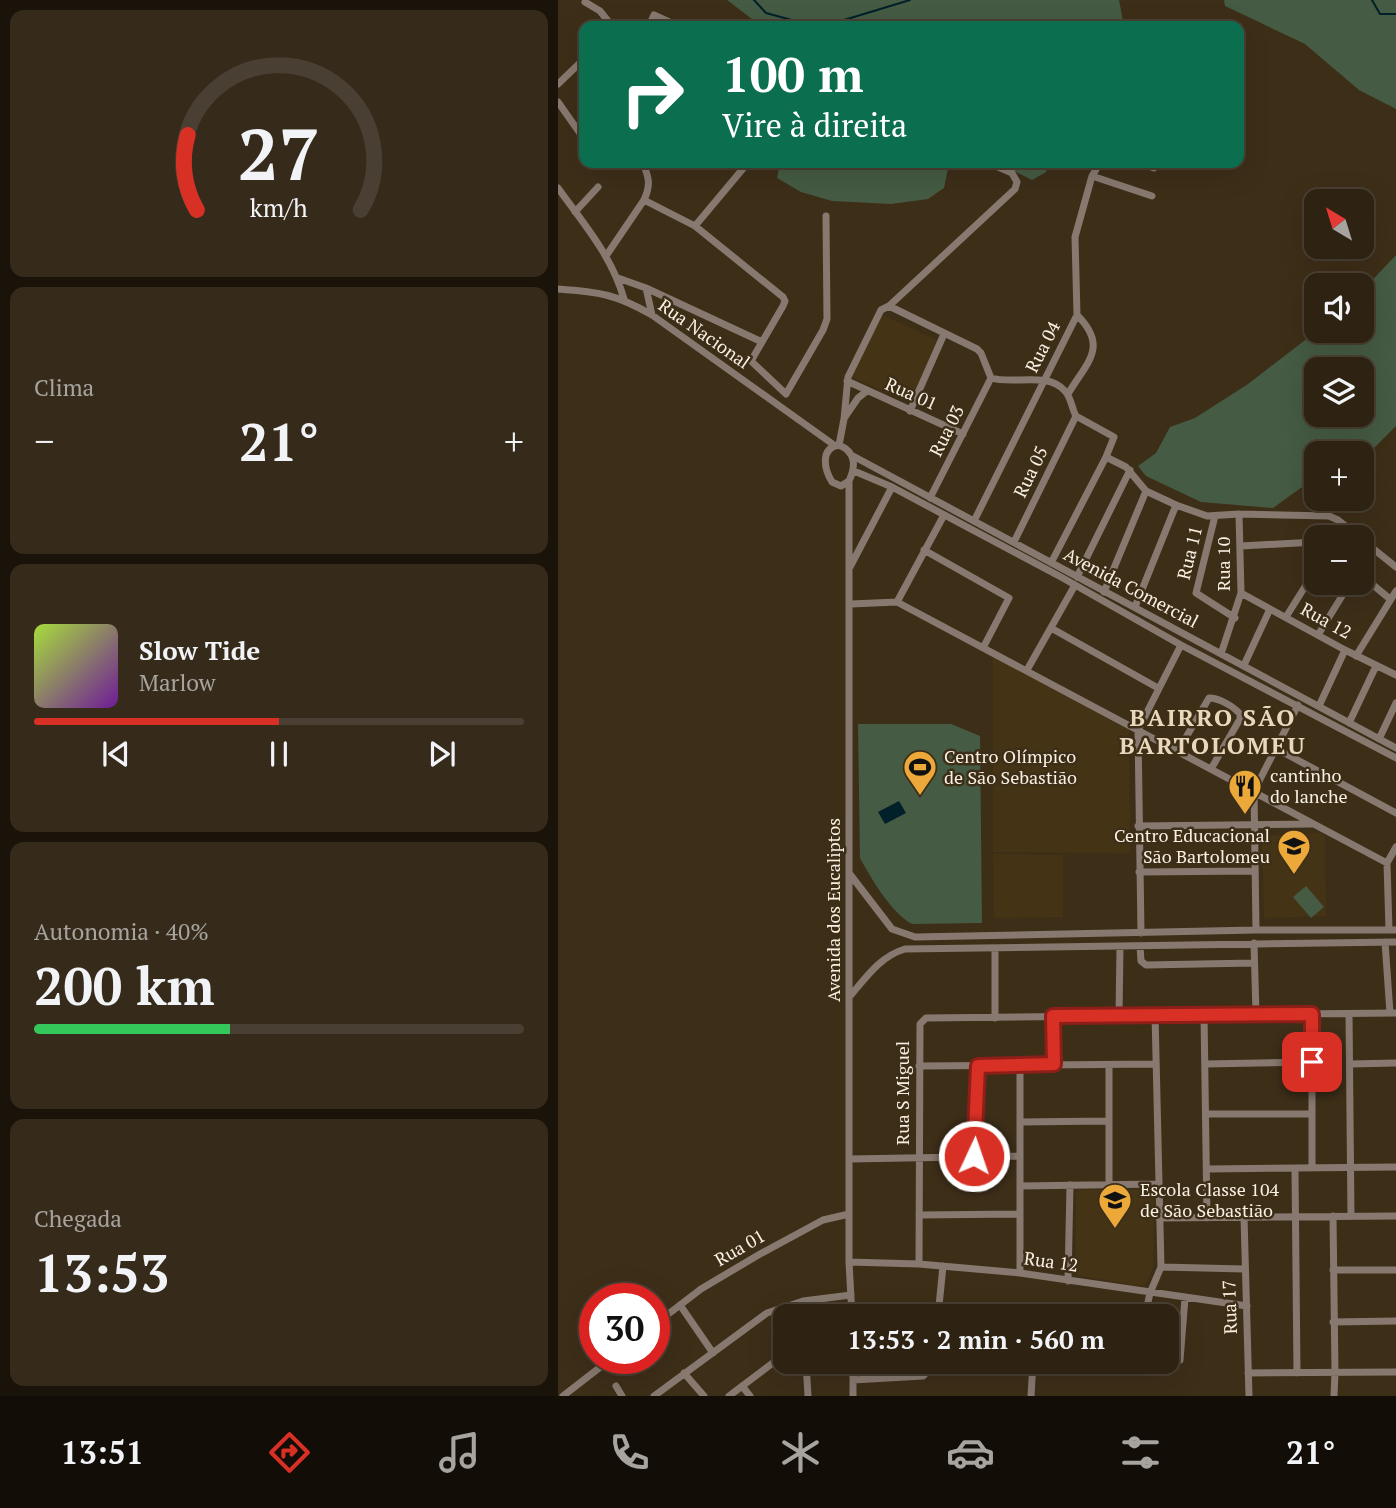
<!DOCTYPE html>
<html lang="pt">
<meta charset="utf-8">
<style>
:root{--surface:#2e2212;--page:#362a1b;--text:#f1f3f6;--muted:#a7a49f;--line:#493f32;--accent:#d93025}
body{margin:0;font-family:"PT Serif",serif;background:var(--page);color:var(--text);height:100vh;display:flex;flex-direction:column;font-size:26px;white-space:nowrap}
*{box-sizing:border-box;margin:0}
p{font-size:23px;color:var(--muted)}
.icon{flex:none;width:38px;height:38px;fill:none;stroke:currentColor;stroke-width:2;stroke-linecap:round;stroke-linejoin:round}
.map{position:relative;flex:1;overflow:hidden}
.details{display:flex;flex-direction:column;gap:10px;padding:10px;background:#19130a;width:558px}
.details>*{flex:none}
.hud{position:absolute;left:21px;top:21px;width:665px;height:147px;border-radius:14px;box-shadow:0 7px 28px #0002,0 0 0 2px var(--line);background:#0b6e4f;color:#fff;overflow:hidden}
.needle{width:46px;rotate:322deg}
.tools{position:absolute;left:746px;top:189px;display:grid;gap:14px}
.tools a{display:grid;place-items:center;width:70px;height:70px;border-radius:14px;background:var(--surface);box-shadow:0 7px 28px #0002,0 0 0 2px var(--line);font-size:35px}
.speed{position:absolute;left:21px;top:1283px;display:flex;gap:14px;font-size:35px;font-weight:700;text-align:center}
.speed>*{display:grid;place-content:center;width:91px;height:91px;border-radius:50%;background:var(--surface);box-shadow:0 7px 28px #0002,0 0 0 2px var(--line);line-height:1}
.speed .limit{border:10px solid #d22;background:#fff;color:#111}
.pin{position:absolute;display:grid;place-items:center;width:60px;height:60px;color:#fff;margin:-30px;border-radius:14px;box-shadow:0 4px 10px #0006}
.me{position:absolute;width:77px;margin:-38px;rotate:3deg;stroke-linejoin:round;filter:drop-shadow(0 0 5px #0008)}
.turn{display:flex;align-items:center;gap:24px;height:147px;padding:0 28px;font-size:32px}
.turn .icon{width:91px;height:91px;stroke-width:2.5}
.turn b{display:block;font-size:49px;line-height:60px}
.big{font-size:52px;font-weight:700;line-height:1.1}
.details .card{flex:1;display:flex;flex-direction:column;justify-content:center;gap:10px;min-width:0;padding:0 24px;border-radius:14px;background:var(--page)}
.details .dial{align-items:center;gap:0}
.dial svg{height:182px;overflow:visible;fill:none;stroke:var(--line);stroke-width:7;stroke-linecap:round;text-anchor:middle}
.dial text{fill:var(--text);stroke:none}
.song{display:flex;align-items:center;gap:21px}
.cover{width:84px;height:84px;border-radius:10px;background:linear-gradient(135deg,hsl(80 70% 55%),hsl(280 70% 35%))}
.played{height:7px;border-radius:4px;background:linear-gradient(90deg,var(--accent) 50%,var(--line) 50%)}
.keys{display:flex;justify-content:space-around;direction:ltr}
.heat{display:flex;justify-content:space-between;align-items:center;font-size:38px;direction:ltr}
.charge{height:10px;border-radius:5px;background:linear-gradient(90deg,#34c759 40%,var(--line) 0)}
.trip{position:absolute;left:215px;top:1304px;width:406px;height:70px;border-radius:14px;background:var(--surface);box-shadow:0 7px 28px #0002,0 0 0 2px var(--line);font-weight:700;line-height:70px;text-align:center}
.menu{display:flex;height:112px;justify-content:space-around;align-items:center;background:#120e07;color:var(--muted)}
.menu .icon{width:49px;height:49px}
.menu .active{color:var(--accent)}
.menu b{font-size:32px;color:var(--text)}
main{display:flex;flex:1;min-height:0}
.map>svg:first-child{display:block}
.built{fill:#453315}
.green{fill:#455b43;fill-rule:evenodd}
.water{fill:#01202a}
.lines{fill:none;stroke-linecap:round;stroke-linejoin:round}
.stream{stroke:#01202a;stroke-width:2}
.minor{stroke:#87796f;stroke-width:7}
.route-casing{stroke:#8d1f18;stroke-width:18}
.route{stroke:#d93025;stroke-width:12}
.labels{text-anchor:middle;stroke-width:5;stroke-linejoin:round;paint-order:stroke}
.street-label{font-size:18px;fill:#f9f0e2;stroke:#3d2e18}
.poi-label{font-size:18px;fill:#f9f0e2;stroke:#3d2e18;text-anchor:start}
.district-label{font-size:24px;font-weight:bold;letter-spacing:2px;fill:#ead8bd;stroke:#3d2e18}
</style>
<main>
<section class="details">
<div class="card dial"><svg viewBox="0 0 100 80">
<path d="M14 69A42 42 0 1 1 86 69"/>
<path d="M14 69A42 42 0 0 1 10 36" stroke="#d93025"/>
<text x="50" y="56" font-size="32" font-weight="700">27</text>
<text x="50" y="72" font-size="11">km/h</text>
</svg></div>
<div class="card"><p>Clima</p>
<div class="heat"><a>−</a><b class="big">21°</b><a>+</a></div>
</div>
<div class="card">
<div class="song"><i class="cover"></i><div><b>Slow Tide</b><p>Marlow</p></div></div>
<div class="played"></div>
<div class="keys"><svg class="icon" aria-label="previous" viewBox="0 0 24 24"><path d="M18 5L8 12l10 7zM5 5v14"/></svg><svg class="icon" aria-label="pause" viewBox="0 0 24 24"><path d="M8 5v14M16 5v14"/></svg><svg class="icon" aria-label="next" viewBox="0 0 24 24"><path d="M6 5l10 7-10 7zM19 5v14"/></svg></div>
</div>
<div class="card"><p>Autonomia · 40%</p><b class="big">200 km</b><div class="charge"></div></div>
<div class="card"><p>Chegada</p><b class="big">13:53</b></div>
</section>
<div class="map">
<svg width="838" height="1396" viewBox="0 0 838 1396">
<rect width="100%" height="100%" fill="#3d2e18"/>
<path class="built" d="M 325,315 L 380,341 L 352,403 L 292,376 Z
M 435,655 L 571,730 L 572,853 L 435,852 Z
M 762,833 L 767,836 L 768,916 L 706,918 L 704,836 Z
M 435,854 L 505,855 L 505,917 L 436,918 Z
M 590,1189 L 596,1192 L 595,1267 L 589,1282 L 583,1286 L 522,1276 L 518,1272 L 518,1192 L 522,1190 Z"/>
<path class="green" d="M 169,0 L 561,0 L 566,26 L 203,26 Z
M 666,0 L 838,0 L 838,109 L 801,90 L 747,44 L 667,6 Z
M 222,163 L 391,163 L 386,188 L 370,199 L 333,204 L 274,201 L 243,192 L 219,178 Z
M 451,163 L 491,163 L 488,172 L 474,180 L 456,171 Z
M 838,255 L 838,426 L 811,453 L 803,456 L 803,453 L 758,453 L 758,477 L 715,508 L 643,502 L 588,476 L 580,466 L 598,453 L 612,427 L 637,418 L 690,384 L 759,331 L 803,331 L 803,292 ZM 758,369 L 803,369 L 803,415 L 758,415 Z
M 300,724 L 393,724 L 422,736 L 424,923 L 354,924 C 333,913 313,878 302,858 Z
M 748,886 L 766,907 L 753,918 L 735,897 Z"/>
<path class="water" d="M 341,801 L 348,813 L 327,824 L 320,812 Z"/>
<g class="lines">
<path class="stream" d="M 196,0 L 208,13 L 241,22 L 286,20 L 352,0
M 814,0 L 822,14 L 838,14"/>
<path class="minor" d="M 27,2 L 42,11 L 54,26
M 91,26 L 96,15 L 120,26
M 0,84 L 26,59
M 0,102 L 26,139
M 85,163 C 91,178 93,185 86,200
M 581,163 L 596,168
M 534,176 L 594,196
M 0,188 C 25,223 54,256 66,299
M 17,212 L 40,187
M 137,226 L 188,165
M 48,256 L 86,200 L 137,226 L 225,297 L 227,301 L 225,306 L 193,361 L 228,394 L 265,330 L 269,319 L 268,216
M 60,278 L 88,288 L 204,342
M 88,288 L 94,315
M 0,289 C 41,292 58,294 94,315 L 276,445
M 331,306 L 419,349 L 423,353 L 433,378 C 456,385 489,371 507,391 C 513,397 514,409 518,416 L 556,437 L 548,457 L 568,467 L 588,491 L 618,505 L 649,516 L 681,514 L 771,516 L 780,520 L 801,537
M 289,381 L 405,434
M 510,394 C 529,362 551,347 519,315
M 352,411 L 386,334
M 287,417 L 300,398 L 309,391
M 281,445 L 286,419 L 290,377 L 323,310 L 331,306 L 457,189 L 459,182 L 454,173 L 431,163
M 281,445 C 298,452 298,466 291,481 L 283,486 L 274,482 C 266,469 262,448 281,445 Z
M 295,456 L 838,748
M 296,471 L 334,487 L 503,577 L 623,645 L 838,758
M 291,481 L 291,1262 L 294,1316
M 372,498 L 433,378
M 657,516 L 638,593 L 677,618
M 416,521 L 519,315 L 517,237 L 534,176 L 542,163
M 803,539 L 838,567
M 456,542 L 518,416
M 683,546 L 758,542
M 366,550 L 451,598 L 426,646
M 493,563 L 548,457
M 292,567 L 334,487
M 803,575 L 832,599
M 519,577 L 572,470
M 546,592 L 588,491
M 683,593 L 787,650 L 838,675
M 339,602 L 386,515
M 293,604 L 339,602 L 829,863
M 577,607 L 618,505
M 728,617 L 758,569
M 493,628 L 600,688
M 760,635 L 792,583
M 663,654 L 683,593 L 681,514
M 798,656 L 838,591
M 686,665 L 712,609
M 469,670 L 517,585
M 761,706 L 787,650
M 791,723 L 818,666
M 821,739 L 838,703
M 719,749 L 838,813
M 620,751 L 651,698 C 661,698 675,706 682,714 L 682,719 L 653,769
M 580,826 L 754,824
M 581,872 L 696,871
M 291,873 L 334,929 L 357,937 L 698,930 L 838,930
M 698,930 L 696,791 L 740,705
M 831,930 L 829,863 L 838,847
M 583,933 L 580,730 L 623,645
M 827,942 L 832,1013
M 696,943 L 698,1014
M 582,946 L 583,961 L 588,965 L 696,963
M 437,949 L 437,1018
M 293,995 C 309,976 323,956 347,949 L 838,942
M 646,1014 L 649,1218
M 754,1014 L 754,1168
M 791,1014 L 793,1216
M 561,1015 L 562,947
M 495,1016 L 497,1064
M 647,1064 L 754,1062
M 792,1064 L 838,1063
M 361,1066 L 598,1064
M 462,1066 L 462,1273
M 649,1114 L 754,1114
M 462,1122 L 551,1121
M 416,1156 L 420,1066
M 292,1159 L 462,1156
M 650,1169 L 838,1167
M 737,1169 L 739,1373
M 551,1184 L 551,1065
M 462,1186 L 600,1184
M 361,1215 L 462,1214
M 775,1216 L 777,1372 L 776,1396
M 686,1217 L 691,1396
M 601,1218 L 838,1216
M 291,1262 L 361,1264 L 462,1273 L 689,1306
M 361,1264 L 362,1024 L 368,1018 L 838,1013
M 603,1267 L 686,1269
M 775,1270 L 838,1270
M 510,1281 L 512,1185
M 122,1305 L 155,1353
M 380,1316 L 385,1266
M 587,1316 L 592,1293 L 603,1267 L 597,1014
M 775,1322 L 838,1321
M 96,1325 L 143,1289 L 202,1254 L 265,1220 L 291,1214
M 622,1360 L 627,1298
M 248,1362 L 250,1396
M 295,1362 L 295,1396
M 424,1362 L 474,1369
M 126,1373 L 146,1396
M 690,1373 L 838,1372
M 295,1380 L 365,1376 L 370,1371 L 371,1362
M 58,1386 L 64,1396
M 184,1386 L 192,1396
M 5,1396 L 54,1358
M 96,1396 L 209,1313 L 245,1301 L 293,1295
M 171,1396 L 228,1353
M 473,1396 L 475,1362"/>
</g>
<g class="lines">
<defs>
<path id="route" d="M 416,1156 L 420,1066 L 496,1064 L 495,1016 L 754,1014 L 754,1062"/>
</defs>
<use href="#route" class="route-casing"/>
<use href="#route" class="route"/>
</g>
<defs>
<symbol id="stadium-pin" viewBox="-11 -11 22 30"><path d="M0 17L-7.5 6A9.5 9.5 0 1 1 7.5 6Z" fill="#eca93a" stroke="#3d2e18"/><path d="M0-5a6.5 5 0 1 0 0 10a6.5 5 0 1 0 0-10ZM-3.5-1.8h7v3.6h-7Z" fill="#111"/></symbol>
<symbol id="restaurant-pin" viewBox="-11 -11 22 30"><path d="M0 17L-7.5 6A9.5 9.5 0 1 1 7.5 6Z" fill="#eca93a" stroke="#3d2e18"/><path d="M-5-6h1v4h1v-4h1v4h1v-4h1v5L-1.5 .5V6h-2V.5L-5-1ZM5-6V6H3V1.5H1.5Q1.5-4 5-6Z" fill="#111"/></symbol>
<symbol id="school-pin" viewBox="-11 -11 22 30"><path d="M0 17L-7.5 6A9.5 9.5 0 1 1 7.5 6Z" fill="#eca93a" stroke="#3d2e18"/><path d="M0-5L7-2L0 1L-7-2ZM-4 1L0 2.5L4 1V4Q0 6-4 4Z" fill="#111"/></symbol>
</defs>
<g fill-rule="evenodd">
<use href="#stadium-pin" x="343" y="748" width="38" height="52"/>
<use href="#restaurant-pin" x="668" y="767" width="38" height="52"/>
<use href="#school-pin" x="717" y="827" width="38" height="52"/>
<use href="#school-pin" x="538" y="1181" width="38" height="52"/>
</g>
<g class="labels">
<g class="street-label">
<text transform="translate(146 334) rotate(35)" y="6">Rua Nacional</text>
<text transform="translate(485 347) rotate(-63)" y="6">Rua 04</text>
<text transform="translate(353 394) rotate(24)" y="6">Rua 01</text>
<text transform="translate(389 431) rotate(-63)" y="6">Rua 03</text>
<text transform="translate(473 472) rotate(-64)" y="6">Rua 05</text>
<text transform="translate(632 553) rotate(-76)" y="6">Rua 11</text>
<text transform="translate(666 564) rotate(-90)" y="6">Rua 10</text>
<text transform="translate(573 588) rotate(28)" y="6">Avenida Comercial</text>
<text transform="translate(768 621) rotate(29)" y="6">Rua 12</text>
<text transform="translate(276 910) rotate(-90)" y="6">Avenida dos Eucaliptos</text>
<text transform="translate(345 1093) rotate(-90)" y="6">Rua S Miguel</text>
<text transform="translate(182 1248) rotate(-30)" y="6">Rua 01</text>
<text transform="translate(493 1262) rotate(8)" y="6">Rua 12</text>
<text transform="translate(672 1307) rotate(-92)" y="6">Rua 17</text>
</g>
<g class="poi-label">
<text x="386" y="763">Centro Olímpico<tspan x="386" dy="21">de São Sebastião</tspan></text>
<text x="712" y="782">cantinho<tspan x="712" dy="21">do lanche</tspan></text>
<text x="712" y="842" text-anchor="end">Centro Educacional<tspan x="712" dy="21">São Bartolomeu</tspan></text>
<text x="582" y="1196">Escola Classe 104<tspan x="582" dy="21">de São Sebastião</tspan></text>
</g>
<g class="district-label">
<text x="655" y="726">BAIRRO SÃO<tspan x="655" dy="28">BARTOLOMEU</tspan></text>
</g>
</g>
</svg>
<div class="tools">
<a><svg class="needle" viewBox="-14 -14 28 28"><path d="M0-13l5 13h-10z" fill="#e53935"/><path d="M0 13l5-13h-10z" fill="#a7a49f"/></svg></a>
<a><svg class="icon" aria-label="sound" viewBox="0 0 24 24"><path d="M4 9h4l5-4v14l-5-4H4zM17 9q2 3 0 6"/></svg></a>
<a><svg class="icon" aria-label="layers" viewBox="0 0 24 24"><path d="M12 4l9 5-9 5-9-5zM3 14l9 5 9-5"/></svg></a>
<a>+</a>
<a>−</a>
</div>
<div class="speed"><div class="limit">30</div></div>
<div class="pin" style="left:754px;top:1062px;background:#d93025"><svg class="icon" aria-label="arrive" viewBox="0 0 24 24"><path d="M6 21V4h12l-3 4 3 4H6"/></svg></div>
<svg class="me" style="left:416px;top:1156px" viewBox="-20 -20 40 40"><circle r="17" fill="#d93025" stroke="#fff" stroke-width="3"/><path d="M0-11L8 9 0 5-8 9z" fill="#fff"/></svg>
<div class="trip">13:53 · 2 min · 560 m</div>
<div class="hud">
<div class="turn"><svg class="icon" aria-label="right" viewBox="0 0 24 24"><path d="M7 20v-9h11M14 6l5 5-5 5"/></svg><div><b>100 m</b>Vire à direita</div></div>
</div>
</div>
</main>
<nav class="menu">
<b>13:51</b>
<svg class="icon active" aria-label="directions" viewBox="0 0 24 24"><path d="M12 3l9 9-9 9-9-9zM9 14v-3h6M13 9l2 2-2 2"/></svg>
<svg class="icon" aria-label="music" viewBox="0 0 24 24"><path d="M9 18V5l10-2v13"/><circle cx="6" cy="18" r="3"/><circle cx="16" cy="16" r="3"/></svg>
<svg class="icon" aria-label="phone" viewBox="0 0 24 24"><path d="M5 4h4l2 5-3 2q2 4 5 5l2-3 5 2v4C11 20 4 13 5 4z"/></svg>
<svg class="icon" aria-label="climate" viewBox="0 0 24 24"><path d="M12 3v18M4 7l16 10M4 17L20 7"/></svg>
<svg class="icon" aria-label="car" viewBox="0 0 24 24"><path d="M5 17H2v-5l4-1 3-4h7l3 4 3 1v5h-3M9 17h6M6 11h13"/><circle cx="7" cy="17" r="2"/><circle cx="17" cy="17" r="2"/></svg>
<svg class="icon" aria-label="filters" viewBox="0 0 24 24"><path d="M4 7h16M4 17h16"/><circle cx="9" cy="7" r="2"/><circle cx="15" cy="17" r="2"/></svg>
<b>21°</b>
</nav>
